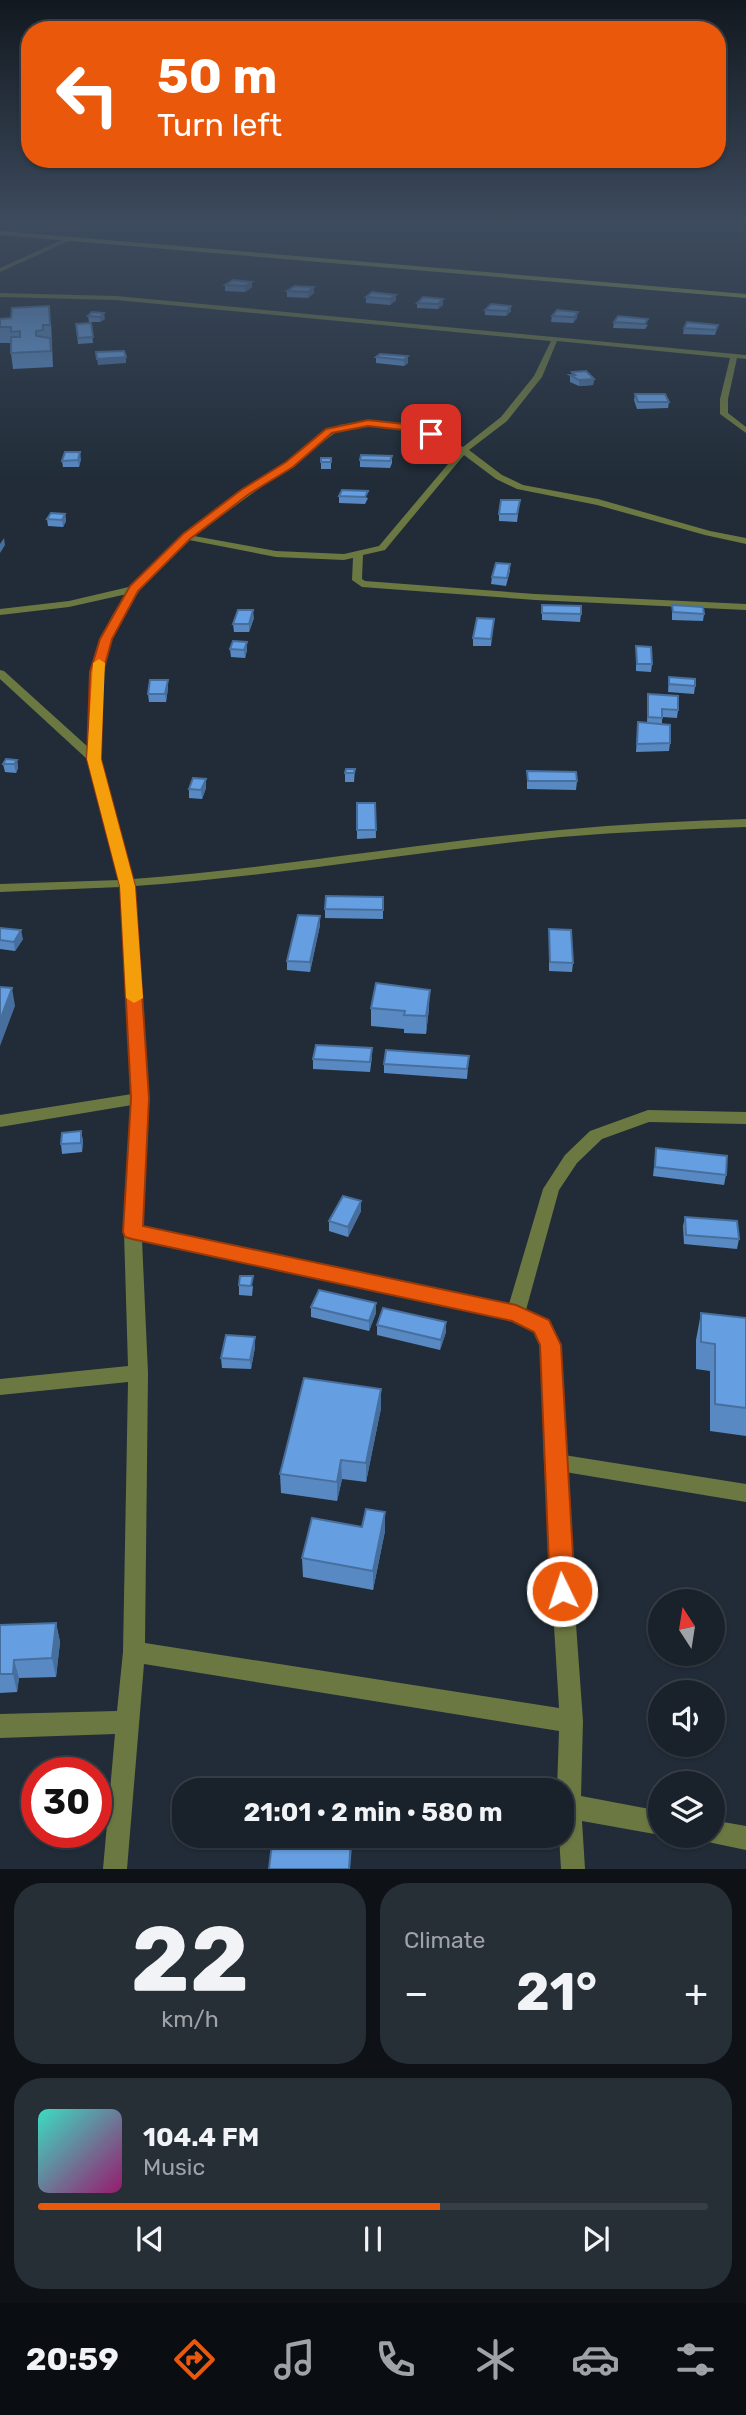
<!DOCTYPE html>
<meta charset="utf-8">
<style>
:root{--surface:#19212a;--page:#262e36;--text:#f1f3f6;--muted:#9fa3a8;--line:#373e47;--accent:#ea580c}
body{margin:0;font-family:Rubik,sans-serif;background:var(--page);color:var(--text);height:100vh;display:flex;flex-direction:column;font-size:26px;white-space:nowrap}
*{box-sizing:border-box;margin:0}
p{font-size:23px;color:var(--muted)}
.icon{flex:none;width:38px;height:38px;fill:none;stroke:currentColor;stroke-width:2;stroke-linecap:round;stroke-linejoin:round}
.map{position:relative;height:1869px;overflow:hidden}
.drawer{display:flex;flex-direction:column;gap:14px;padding:14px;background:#0e1217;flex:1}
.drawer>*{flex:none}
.banner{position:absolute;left:21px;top:21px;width:705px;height:147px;border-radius:28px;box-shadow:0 2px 5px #0004,0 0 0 2px var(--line);background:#ea580c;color:#fff;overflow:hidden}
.needle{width:46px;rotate:348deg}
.tools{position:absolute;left:648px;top:1589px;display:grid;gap:14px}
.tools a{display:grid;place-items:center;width:77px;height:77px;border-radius:50%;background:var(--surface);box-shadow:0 2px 5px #0004,0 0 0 2px var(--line);font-size:35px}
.speed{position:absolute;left:21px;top:1757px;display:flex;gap:14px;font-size:35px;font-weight:700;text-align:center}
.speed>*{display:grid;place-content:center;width:91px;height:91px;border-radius:50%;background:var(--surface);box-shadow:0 2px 5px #0004,0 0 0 2px var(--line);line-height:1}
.speed .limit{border:10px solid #d22;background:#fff;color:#111}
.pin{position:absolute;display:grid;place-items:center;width:60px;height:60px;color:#fff;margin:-30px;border-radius:14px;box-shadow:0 4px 10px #0006}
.me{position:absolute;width:77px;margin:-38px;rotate:356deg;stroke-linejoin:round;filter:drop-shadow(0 0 5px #0008)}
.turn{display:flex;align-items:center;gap:24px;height:147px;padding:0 21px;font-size:32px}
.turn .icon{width:91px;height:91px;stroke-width:2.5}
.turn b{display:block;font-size:49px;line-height:60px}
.big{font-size:52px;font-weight:700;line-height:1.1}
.drawer .widget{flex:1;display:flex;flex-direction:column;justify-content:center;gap:10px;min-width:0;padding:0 24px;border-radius:28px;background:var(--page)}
.drawer .dial{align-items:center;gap:0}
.dial b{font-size:91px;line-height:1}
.song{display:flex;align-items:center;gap:21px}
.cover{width:84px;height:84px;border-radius:10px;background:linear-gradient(135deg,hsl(170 70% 55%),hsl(320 70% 35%))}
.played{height:7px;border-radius:4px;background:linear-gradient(90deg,var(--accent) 60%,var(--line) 60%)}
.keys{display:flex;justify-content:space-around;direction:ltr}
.heat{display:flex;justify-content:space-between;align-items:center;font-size:38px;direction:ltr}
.drawer .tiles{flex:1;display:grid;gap:14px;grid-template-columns:1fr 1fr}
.widget:last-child{grid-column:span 2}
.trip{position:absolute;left:172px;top:1778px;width:402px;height:70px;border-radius:28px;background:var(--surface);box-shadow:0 2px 5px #0004,0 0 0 2px var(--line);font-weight:700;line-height:70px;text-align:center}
.dock{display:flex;height:112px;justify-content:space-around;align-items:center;background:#0a0d11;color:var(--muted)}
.dock .icon{width:49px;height:49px}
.dock .selected{color:var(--accent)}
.dock b{font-size:32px;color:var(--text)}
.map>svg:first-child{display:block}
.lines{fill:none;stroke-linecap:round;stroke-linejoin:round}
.street{fill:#6c7841;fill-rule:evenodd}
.secondary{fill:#91a348;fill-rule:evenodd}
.wall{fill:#5889c2}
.shaded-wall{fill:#476f9e}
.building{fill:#669fe1;stroke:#476f9e;stroke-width:2}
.route{fill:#ea580c;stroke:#983908;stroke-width:2}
.slow{fill:#f59e0b}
</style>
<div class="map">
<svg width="746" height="1869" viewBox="0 0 746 1869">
<rect width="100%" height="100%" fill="#212c38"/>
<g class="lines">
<path class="street" d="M 71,236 L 73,239 L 0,272 L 0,268 Z
M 0,293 L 116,296 L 746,355 L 746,359 L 737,358 L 728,399 L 728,413 L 746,427 L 746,433 L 720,414 L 720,399 L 730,358 L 557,341 L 542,377 L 507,421 L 469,450 L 502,475 L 523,485 L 598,499 L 710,531 L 746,538 L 746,544 L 705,535 L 597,505 L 517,489 L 496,479 L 464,455 L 385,550 L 363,555 L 362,579 L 365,581 L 535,594 L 746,604 L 746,610 L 535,600 L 362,587 L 352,580 L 353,558 L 344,560 L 276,557 L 189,540 L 149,578 L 129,605 L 113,635 L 102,669 L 99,702 L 100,759 L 133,879 C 276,868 417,843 560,830 C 622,824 684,821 746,819 L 746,827 C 684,829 623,832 561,837 C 419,851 277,876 135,886 L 148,1098 L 142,1227 L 509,1304 L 543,1189 L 565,1155 L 590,1131 L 648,1110 L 746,1112 L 746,1124 L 649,1122 L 602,1139 L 577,1163 L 559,1190 L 526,1310 L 549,1321 L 559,1345 L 564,1455 L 746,1484 L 746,1502 L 565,1472 L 583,1721 L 581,1796 L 660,1811 L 660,1835 L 582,1821 L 585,1869 L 561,1869 L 559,1836 L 562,1836 L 562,1790 L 557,1790 L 559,1731 L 144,1664 L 127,1869 L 103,1869 L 115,1734 L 0,1738 L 0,1714 L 117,1711 L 123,1652 L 128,1382 L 0,1395 L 0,1379 L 128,1366 L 124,1232 L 132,1105 L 0,1127 L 0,1115 L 132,1094 L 121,887 L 0,892 L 0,884 L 120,880 L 88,760 L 0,679 L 0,670 L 4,671 L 88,747 C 88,688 89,643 127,594 L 69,607 L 0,615 L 0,609 L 69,601 L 133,586 L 167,549 L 195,525 L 293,457 L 320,436 L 339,425 L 367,421 L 393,422 L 435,433 L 463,447 L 501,417 L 534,376 L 551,341 L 116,300 L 0,297 ZM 367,425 C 399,426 431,433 459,451 L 379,546 L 344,554 L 276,551 L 194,536 L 335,433 L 353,426 ZM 142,1240 L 512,1319 L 535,1331 L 541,1345 L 544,1462 L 559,1708 L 145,1643 L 148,1373 Z
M 712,1820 L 746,1826 L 746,1850 L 703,1841 L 701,1836 L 712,1836 Z"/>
<path class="secondary" d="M 0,231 L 746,294 L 746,298 L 0,235 Z"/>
</g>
<path class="wall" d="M 252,282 L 252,287 L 245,292 L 225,291 L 225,285 Z
M 287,291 L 314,293 L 308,298 L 287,297 Z
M 366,297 L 396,300 L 390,305 L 366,303 Z
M 417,303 L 443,305 L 438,309 L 417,308 Z
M 511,306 L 511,311 L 506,316 L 485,315 L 485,310 Z
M 92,312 L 105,319 L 100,322 L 89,322 L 88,316 Z
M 552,316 L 577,318 L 573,323 L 551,322 Z
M 618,316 L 648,325 L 645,329 L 613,328 L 614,322 Z
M 0,319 L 51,321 L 53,367 L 13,369 L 11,353 L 11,343 L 0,343 Z
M 91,323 L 93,343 L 78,344 L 76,324 Z
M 718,325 L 715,335 L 683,334 L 684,328 Z
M 408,356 L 408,363 L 404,366 L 376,363 L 376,357 Z
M 572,372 L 594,379 L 593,385 L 579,386 L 570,382 L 570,375 L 572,375 Z
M 635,394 L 669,402 L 668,408 L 637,409 L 634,400 Z
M 392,456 L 392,463 L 390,468 L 360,467 L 360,460 Z
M 321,458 L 331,458 L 331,469 L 321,469 Z
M 81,459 L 79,467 L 63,467 L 62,461 Z
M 342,490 L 368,498 L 365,504 L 339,503 L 339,496 Z
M 520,500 L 517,522 L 499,521 L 499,514 Z
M 65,514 L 66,521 L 63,527 L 48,526 L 47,519 Z
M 510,564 L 510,571 L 506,586 L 491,584 L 492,577 Z
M 542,605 L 581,614 L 580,622 L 542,620 Z
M 672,605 L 704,614 L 703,621 L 672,620 Z
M 254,618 L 249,632 L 234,632 L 233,624 Z
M 494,619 L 491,646 L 473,646 L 473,638 Z
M 636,646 L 652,664 L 651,672 L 636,671 Z
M 230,649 L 247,650 L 245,658 L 231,657 Z
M 669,677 L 695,686 L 694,694 L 668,692 Z
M 168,688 L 166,702 L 149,702 L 148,694 Z
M 648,694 L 678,710 L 677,718 L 662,717 L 662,724 L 670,743 L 669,751 L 636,752 L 638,722 L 647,723 Z
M 17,760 L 18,768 L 16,773 L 5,772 L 3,764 Z
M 355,769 L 354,782 L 345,782 L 345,773 Z
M 527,771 L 577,781 L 576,790 L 527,789 Z
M 206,788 L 202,799 L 189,798 L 189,789 Z
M 357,803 L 375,803 L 376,838 L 357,839 Z
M 383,897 L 383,919 L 325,918 L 325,909 Z
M 320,916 L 320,925 L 310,972 L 287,970 L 287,961 Z
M 0,928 L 23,939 L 15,951 L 0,949 Z
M 549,929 L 573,963 L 572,972 L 549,971 Z
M 371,1008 L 429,1008 L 426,1034 L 404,1033 L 404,1029 L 371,1026 Z
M 469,1056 L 467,1079 L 384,1073 L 384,1064 Z
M 372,1057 L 370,1072 L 313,1069 L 313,1059 Z
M 81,1131 L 83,1141 L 82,1152 L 62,1154 L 61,1144 Z
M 656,1148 L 726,1175 L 724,1185 L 653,1176 Z
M 361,1201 L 361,1211 L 348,1237 L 329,1231 L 329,1221 Z
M 685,1217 L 739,1239 L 737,1249 L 684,1244 L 683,1226 Z
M 239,1285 L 253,1286 L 252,1296 L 239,1295 Z
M 376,1303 L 376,1313 L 369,1331 L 311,1317 L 311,1307 Z
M 701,1313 L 746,1318 L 746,1436 L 710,1431 L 710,1371 L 696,1369 L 696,1340 Z
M 446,1322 L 446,1332 L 440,1350 L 377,1335 L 377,1325 Z
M 255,1347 L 251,1369 L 222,1368 L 221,1358 Z
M 381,1408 L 366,1482 L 342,1479 L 337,1501 L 281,1493 L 280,1474 Z
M 385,1512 L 385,1531 L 373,1590 L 303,1577 L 302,1558 L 362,1527 Z
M 56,1623 L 60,1642 L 56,1677 L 19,1678 L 17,1692 L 0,1693 L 0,1625 Z"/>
<path class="shaded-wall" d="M 252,282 L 252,287 L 245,292 L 245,286 Z
M 314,287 L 314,293 L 308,298 L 308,292 Z
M 396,295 L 396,300 L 390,305 L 390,299 Z
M 443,299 L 443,305 L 438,309 L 438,304 Z
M 511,306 L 511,311 L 506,316 L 507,311 Z
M 578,312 L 577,318 L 573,323 L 574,317 Z
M 104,313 L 105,319 L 100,322 L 100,317 Z
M 408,356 L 408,363 L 404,366 L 404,360 Z
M 126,357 L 126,363 L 98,365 L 97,359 Z
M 594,379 L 593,385 L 579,386 L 579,380 Z
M 80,452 L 81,459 L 79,467 L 78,460 Z
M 65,514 L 66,521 L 63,527 L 62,520 Z
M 4,538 L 5,545 L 0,553 L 0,544 Z
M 253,610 L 254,618 L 249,632 L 249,624 Z
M 247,642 L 247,650 L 245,658 L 244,650 Z
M 168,680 L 168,688 L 166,702 L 165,694 Z
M 17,760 L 18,768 L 16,773 L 14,764 Z
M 206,779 L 206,788 L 202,799 L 201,790 Z
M 320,916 L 320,925 L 310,972 L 310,962 Z
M 21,930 L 23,939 L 15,951 L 14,942 Z
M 12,988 L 15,1006 L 0,1046 L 0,1020 Z
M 430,990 L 429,1008 L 426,1034 L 426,1016 Z
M 81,1131 L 83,1141 L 82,1152 L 81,1143 Z
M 361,1201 L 361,1211 L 348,1237 L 348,1227 Z
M 376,1303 L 376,1313 L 369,1331 L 369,1321 Z
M 446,1322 L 446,1332 L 440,1350 L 441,1340 Z
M 255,1337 L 255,1347 L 251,1369 L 250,1360 Z
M 381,1389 L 381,1408 L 366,1482 L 366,1463 Z
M 341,1460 L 342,1479 L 337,1501 L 337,1482 Z
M 385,1512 L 385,1531 L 373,1590 L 373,1571 Z
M 56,1623 L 60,1642 L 56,1677 L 52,1658 Z
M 14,1660 L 19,1678 L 17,1692 L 13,1674 Z
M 351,1836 L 353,1836 L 350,1869 L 349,1869 Z"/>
<path class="building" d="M 233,280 L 252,282 L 245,286 L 225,285 Z
M 295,286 L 314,287 L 308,292 L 287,291 Z
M 372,292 L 396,295 L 390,299 L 366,297 Z
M 423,297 L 443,299 L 438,304 L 417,303 Z
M 491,304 L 511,306 L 507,311 L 485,310 Z
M 49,306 L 50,325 L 43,325 L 43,330 L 36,331 L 36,336 L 50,338 L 51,351 L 11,353 L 11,337 L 20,337 L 20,331 L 11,332 L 11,327 L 0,327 L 0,319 L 11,318 L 12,308 Z
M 557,310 L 578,312 L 574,317 L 552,316 Z
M 92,312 L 104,313 L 100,317 L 88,316 Z
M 618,316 L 648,319 L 645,324 L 614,322 Z
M 687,322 L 718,325 L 716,330 L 684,328 Z
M 91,323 L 93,337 L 78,338 L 76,324 Z
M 124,351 L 126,357 L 97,359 L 96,352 Z
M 380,354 L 408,356 L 404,360 L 376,357 Z
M 586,371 L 594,379 L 579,380 L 570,375 L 575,375 L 572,372 Z
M 635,394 L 665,394 L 669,402 L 638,402 Z
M 65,452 L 80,452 L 78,460 L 62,461 Z
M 361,455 L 392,456 L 390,461 L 360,460 Z
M 321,458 L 331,458 L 331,462 L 321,462 Z
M 342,490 L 368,491 L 365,497 L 339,496 Z
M 501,500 L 520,500 L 517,514 L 499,514 Z
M 51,513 L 65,514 L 62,520 L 47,519 Z
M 496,563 L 510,564 L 507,578 L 492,577 Z
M 542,605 L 581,606 L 581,614 L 542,613 Z
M 672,605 L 703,607 L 704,614 L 673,612 Z
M 238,610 L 253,610 L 249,624 L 233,624 Z
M 477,618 L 494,619 L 491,639 L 473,638 Z
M 233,641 L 247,642 L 244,650 L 230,649 Z
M 636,646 L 651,647 L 652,664 L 637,664 Z
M 669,677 L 695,679 L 695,686 L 669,684 Z
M 150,680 L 168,680 L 165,694 L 148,694 Z
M 648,694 L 678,696 L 678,710 L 662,709 L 662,718 L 648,717 Z
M 638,722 L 670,725 L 670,743 L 637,744 Z
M 6,759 L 17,760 L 14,764 L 3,764 Z
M 346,769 L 355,769 L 354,773 L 345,773 Z
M 527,771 L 576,772 L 577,781 L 528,781 Z
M 193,778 L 206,779 L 201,790 L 189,789 Z
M 357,803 L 375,803 L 376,830 L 357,830 Z
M 326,896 L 383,897 L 383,910 L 325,909 Z
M 298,915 L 320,916 L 310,962 L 287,961 Z
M 0,928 L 21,930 L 14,942 L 0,940 Z
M 549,929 L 571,930 L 573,963 L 550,962 Z
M 376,983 L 430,990 L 426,1016 L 404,1015 L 405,1011 L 371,1008 Z
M 0,987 L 12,988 L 0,1020 Z
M 316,1045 L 372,1048 L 370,1062 L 313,1059 Z
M 386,1050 L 469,1056 L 467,1069 L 384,1064 Z
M 81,1131 L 81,1143 L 61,1144 L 62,1133 Z
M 656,1148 L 727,1156 L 726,1175 L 655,1167 Z
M 343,1196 L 361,1201 L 348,1227 L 329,1221 Z
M 685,1217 L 737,1221 L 739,1239 L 686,1235 Z
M 240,1276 L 253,1276 L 251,1286 L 239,1285 Z
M 319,1290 L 376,1303 L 369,1321 L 311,1307 Z
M 383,1308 L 446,1322 L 441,1340 L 377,1325 Z
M 701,1313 L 746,1318 L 746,1408 L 715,1404 L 715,1344 L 701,1342 Z
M 226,1335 L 255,1337 L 250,1360 L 221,1358 Z
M 304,1378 L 381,1389 L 366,1463 L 341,1460 L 337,1482 L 280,1474 Z
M 366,1509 L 385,1512 L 373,1571 L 302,1558 L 312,1518 L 362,1527 Z
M 56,1623 L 52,1658 L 14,1660 L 13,1674 L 0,1674 L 0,1625 Z
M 273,1836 L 351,1836 L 349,1869 L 269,1869 Z"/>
<linearGradient id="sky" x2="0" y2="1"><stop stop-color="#12181f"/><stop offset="0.46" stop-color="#3d4b5e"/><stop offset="1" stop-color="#3d4b5e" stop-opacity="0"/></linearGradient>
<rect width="746" height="482" fill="url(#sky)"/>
<path class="route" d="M 368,420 L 404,424 L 436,434 L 431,436 L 404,430 L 368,426 L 332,433 L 293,467 L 249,494 L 190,539 L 138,591 L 112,639 L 103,672 L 101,759 L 135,886 L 149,1098 L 143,1226 L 516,1305 L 549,1320 L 561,1345 L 575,1591 L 571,1599 L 562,1603 L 554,1599 L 550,1591 L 540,1345 L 534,1332 L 512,1321 L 132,1239 L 125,1237 L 123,1232 L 131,1098 L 120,886 L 87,759 L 90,672 L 100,639 L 130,586 L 183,534 L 241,490 L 286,462 L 326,429 Z"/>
<path class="slow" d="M 99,659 L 105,663 L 101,759 L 135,886 L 143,998 L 134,1003 L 126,998 L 120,886 L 87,759 L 93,663 Z"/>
</svg>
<div class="tools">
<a><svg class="needle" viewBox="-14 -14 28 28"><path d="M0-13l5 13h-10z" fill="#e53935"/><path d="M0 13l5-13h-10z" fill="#9fa3a8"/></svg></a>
<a><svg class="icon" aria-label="sound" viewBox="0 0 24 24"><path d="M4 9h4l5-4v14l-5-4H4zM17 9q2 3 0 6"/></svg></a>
<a><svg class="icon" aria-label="layers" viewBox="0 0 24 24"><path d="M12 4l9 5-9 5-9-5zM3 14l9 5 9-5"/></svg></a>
</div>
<div class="speed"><div class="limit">30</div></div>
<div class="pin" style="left:431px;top:434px;background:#d93025"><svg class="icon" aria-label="arrive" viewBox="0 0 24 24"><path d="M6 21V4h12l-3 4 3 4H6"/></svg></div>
<svg class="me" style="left:562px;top:1591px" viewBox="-20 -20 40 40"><circle r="17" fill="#ea580c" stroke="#fff" stroke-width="3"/><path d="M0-11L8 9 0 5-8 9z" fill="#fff"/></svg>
<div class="trip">21:01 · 2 min · 580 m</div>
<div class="banner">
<div class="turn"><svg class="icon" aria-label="left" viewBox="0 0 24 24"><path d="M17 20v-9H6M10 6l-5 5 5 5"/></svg><div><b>50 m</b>Turn left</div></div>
</div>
</div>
<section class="drawer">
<div class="tiles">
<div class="widget dial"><b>22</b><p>km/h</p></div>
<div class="widget"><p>Climate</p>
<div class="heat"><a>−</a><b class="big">21°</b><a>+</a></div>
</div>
<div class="widget">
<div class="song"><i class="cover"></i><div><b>104.4 FM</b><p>Music</p></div></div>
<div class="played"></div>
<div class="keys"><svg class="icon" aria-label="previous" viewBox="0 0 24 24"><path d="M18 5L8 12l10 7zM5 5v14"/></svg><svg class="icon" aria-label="pause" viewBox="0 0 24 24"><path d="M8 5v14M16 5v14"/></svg><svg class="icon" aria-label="next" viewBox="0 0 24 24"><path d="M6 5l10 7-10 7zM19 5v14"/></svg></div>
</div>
</div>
</section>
<nav class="dock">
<b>20:59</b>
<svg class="icon selected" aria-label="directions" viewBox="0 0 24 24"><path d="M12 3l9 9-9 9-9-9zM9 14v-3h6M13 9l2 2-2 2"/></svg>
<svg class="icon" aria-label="music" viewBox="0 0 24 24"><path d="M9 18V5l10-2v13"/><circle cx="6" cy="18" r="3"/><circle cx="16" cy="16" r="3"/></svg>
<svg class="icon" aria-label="phone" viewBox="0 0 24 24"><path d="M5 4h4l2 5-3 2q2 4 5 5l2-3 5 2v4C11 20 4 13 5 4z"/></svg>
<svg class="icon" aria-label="climate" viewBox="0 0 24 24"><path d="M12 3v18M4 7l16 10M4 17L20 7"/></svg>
<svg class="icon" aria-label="car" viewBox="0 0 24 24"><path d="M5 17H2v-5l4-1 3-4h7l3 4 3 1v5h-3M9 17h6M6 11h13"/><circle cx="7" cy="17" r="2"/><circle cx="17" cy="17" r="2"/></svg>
<svg class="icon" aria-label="filters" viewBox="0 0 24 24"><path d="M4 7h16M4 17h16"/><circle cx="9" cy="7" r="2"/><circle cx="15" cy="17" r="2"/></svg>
</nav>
